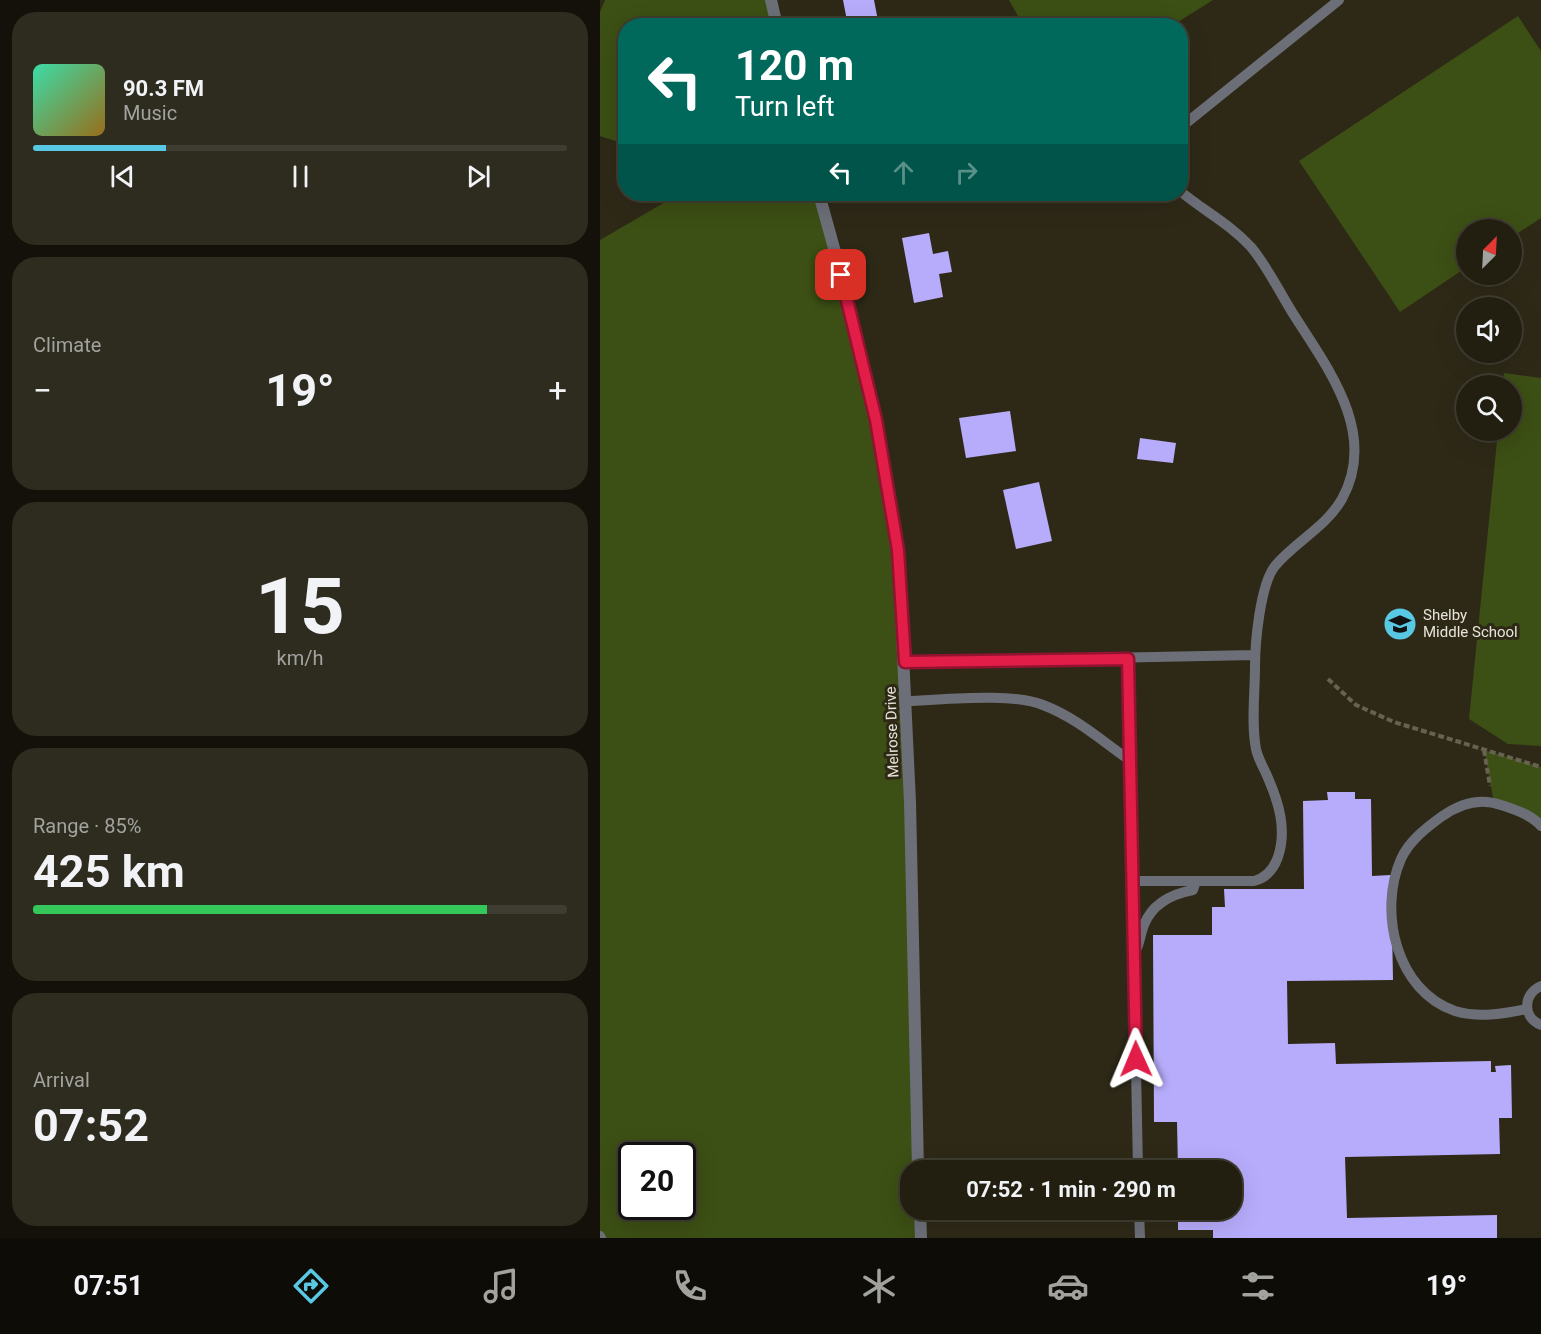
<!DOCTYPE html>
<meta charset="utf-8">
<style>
:root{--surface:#221f11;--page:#2e2c1f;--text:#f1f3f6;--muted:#a2a29f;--line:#3f3d31;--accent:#59c8e4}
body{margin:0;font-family:Roboto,sans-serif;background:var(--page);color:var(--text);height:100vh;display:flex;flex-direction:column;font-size:22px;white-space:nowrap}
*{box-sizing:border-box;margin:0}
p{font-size:20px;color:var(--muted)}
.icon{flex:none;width:33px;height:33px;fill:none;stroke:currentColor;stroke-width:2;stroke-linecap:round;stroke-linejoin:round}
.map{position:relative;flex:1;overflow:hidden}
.details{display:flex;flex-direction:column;gap:12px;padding:12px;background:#131109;width:600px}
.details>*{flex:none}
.banner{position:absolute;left:18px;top:18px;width:570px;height:183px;border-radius:24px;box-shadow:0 6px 24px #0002,0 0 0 2px var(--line);background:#00695c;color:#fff;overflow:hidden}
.needle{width:39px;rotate:24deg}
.tools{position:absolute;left:856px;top:219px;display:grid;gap:12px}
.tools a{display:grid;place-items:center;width:66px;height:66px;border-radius:50%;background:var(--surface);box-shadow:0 6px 24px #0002,0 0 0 2px var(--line);font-size:30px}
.speed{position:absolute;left:18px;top:1142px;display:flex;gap:12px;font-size:30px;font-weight:700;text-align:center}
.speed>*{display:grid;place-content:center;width:78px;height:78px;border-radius:50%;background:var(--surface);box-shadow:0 6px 24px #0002,0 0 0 2px var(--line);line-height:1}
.speed .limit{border:3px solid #111;border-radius:9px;background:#fff;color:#111}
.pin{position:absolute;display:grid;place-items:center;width:51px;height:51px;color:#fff;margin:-26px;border-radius:12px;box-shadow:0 3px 9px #0006}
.me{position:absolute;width:66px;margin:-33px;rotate:359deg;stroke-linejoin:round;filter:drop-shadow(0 0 4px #0008)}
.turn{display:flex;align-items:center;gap:21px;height:126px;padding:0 18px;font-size:27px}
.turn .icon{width:78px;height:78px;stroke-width:2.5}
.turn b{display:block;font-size:42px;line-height:51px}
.lanes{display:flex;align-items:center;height:57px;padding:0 18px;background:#0003;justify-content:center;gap:30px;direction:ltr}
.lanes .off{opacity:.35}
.big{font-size:45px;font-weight:700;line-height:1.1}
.details .tile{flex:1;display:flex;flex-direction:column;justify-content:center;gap:9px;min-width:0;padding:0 21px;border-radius:24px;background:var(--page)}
.details .dial{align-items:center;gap:0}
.dial b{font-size:78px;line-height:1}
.song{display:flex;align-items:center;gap:18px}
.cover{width:72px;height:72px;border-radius:9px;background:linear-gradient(135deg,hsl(160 70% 55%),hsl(40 70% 35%))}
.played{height:6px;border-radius:3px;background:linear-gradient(90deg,var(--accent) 25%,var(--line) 25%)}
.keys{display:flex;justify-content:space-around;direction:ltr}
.heat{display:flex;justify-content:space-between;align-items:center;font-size:33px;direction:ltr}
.charge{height:9px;border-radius:4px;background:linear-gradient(90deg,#34c759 85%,var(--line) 0)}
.trip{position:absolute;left:300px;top:1160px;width:342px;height:60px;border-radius:24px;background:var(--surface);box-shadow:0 6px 24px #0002,0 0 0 2px var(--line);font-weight:700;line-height:60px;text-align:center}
.menu{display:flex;height:96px;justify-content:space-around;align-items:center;background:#0e0c07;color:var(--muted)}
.menu .icon{width:42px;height:42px}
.menu .active{color:var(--accent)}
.menu b{font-size:27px;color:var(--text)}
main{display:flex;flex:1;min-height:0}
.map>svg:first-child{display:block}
.green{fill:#3c4f14;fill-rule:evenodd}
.building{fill:#b7acfb}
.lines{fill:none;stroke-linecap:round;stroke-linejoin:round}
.path{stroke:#666252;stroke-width:4;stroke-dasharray:6 3;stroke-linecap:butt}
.service{stroke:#6c6f78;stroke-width:10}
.tertiary{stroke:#6c6f78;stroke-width:12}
.route-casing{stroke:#92132f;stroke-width:15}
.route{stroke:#e11d48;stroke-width:10}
.labels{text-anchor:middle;stroke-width:6;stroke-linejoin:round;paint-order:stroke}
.poi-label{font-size:15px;fill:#e6e4d8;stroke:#2e2917;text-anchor:start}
.street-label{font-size:15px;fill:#e6e4d8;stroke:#2e2917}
</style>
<main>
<section class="details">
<div class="tile">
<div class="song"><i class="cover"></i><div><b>90.3 FM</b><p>Music</p></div></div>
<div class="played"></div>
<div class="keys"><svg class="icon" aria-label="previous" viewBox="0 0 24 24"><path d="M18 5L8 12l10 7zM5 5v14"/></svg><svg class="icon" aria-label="pause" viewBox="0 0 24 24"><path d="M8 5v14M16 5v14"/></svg><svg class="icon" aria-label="next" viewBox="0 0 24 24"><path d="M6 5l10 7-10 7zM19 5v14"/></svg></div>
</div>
<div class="tile"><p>Climate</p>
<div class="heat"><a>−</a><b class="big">19°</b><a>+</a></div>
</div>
<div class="tile dial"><b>15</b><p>km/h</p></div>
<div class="tile"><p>Range · 85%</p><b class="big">425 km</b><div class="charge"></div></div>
<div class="tile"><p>Arrival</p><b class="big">07:52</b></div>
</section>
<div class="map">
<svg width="941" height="1238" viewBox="0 0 941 1238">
<rect width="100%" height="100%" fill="#2e2917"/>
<path class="green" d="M 5,0 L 171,0 L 177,25 L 26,26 L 25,144 L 0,136 L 0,12 Z
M 409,0 L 613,0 L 573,25 L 423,25 Z
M 918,16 L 941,51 L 941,218 L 912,237 L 912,230 L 867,230 L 867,267 L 800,312 L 699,161 Z
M 79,194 L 219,194 L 247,295 L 298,550 L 318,1170 L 310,1170 L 310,1209 L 320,1209 L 321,1238 L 0,1238 L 0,240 ZM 32,1155 L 82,1155 L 82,1206 L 32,1206 Z
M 904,373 L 941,378 L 941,746 L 908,744 L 869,719 L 898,431 L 912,430 L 912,386 L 902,385 Z
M 884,750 L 941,767 L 941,826 L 894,802 Z"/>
<path class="building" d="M 243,0 L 274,0 L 279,26 L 248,26 Z
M 329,233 L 333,254 L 348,251 L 352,272 L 339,274 L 343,297 L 314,303 L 302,238 Z
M 410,411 L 416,451 L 366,458 L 359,418 Z
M 540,438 L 576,443 L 573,463 L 537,459 Z
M 439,482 L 452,541 L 416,549 L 403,490 Z
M 727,792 L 755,792 L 755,799 L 771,799 L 772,876 L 791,875 L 793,980 L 687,981 L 688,1044 L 735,1043 L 736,1064 L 891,1061 L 891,1072 L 896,1072 L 895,1066 L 911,1065 L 912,1118 L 899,1118 L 900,1154 L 745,1157 L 747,1218 L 897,1215 L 897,1238 L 613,1238 L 613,1230 L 578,1230 L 578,1209 L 632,1209 L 632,1170 L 578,1170 L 577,1122 L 554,1122 L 553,935 L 612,935 L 612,907 L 625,907 L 624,889 L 704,889 L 703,801 L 728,800 Z"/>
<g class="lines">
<path class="path" d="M 728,679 L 756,705 L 794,722 L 941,767
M 884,750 L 890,786"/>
<path class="service" d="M 580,128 L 739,0
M 528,659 L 538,1170
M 305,662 L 655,655
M 306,701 C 343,700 410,692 443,705 C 475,717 501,740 528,759
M 533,881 L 654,881 C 666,878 674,868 678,857 C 687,830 679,803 668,778 C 664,768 658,759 656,749 C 651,723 655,693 655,667 C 655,643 660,585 675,566 C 695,542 726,527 742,499 C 779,432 726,366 692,312 C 679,291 667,266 651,247 C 630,224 604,211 580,191
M 537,948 C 540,941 541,932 544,925 C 552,904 572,894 593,890 L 596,881
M 941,986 C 923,994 922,1017 941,1025
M 927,1009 C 904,1014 878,1018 855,1011 C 796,991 778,911 801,859 C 809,841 826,828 841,817 C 859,804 879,797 901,805 C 914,809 932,815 941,826
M 539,1209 L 540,1238
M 0,1236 L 1,1238"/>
<path class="tertiary" d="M 171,0 L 177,26
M 219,194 L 247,295 L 276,419 L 298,550 L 310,802 L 318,1170
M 320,1209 L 321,1238"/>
</g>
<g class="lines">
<defs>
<path id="route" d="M 241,275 L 276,420 L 298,550 L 305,662 L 528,659 L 536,1059"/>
</defs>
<use href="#route" class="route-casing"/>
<use href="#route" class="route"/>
</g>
<defs>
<symbol id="school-disc" viewBox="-11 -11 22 22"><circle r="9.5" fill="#59c8e4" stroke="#2e2917"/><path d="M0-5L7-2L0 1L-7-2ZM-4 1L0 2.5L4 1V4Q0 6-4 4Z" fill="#111"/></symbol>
</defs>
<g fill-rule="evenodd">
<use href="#school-disc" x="781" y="605" width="38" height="38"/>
</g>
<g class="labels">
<g class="poi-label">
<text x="823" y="620">Shelby<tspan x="823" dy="17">Middle School</tspan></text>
</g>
<g class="street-label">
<text transform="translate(292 732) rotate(-92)" y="5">Melrose Drive</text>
</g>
</g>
</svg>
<div class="tools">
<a><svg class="needle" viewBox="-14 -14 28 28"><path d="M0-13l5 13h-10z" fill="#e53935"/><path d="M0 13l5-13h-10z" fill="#a2a29f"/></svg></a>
<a><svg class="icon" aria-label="sound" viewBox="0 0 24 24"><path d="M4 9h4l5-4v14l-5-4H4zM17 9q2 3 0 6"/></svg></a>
<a><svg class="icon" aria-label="search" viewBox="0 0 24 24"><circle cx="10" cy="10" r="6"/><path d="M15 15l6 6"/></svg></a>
</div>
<div class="speed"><div class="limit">20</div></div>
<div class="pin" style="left:241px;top:275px;background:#d93025"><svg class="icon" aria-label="arrive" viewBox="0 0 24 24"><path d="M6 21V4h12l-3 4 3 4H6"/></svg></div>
<svg class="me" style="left:536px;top:1059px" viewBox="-20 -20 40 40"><path d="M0-17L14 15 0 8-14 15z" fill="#e11d48" stroke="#fff" stroke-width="4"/></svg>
<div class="trip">07:52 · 1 min · 290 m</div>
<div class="banner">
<div class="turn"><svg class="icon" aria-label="left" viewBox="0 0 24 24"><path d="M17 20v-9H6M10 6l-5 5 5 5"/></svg><div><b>120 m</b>Turn left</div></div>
<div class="lanes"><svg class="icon" aria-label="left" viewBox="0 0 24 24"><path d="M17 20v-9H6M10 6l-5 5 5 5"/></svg><svg class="icon off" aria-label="ahead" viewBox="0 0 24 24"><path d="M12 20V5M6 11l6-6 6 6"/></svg><svg class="icon off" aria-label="right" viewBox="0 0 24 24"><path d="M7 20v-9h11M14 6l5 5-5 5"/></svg></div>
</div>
</div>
</main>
<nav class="menu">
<b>07:51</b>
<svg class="icon active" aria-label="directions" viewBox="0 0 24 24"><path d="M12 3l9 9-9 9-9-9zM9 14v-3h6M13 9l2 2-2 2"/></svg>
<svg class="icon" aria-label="music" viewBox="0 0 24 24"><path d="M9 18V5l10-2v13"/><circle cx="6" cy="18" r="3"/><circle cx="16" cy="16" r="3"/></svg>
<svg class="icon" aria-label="phone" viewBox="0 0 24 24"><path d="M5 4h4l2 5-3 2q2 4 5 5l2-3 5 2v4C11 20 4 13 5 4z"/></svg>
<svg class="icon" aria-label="climate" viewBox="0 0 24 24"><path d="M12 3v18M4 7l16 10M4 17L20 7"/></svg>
<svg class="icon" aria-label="car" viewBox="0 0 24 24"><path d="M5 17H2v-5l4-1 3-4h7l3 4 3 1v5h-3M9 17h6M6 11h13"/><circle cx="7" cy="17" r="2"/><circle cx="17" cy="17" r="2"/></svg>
<svg class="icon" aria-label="filters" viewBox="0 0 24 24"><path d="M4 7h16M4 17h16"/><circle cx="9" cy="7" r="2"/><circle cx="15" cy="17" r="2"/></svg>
<b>19°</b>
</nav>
